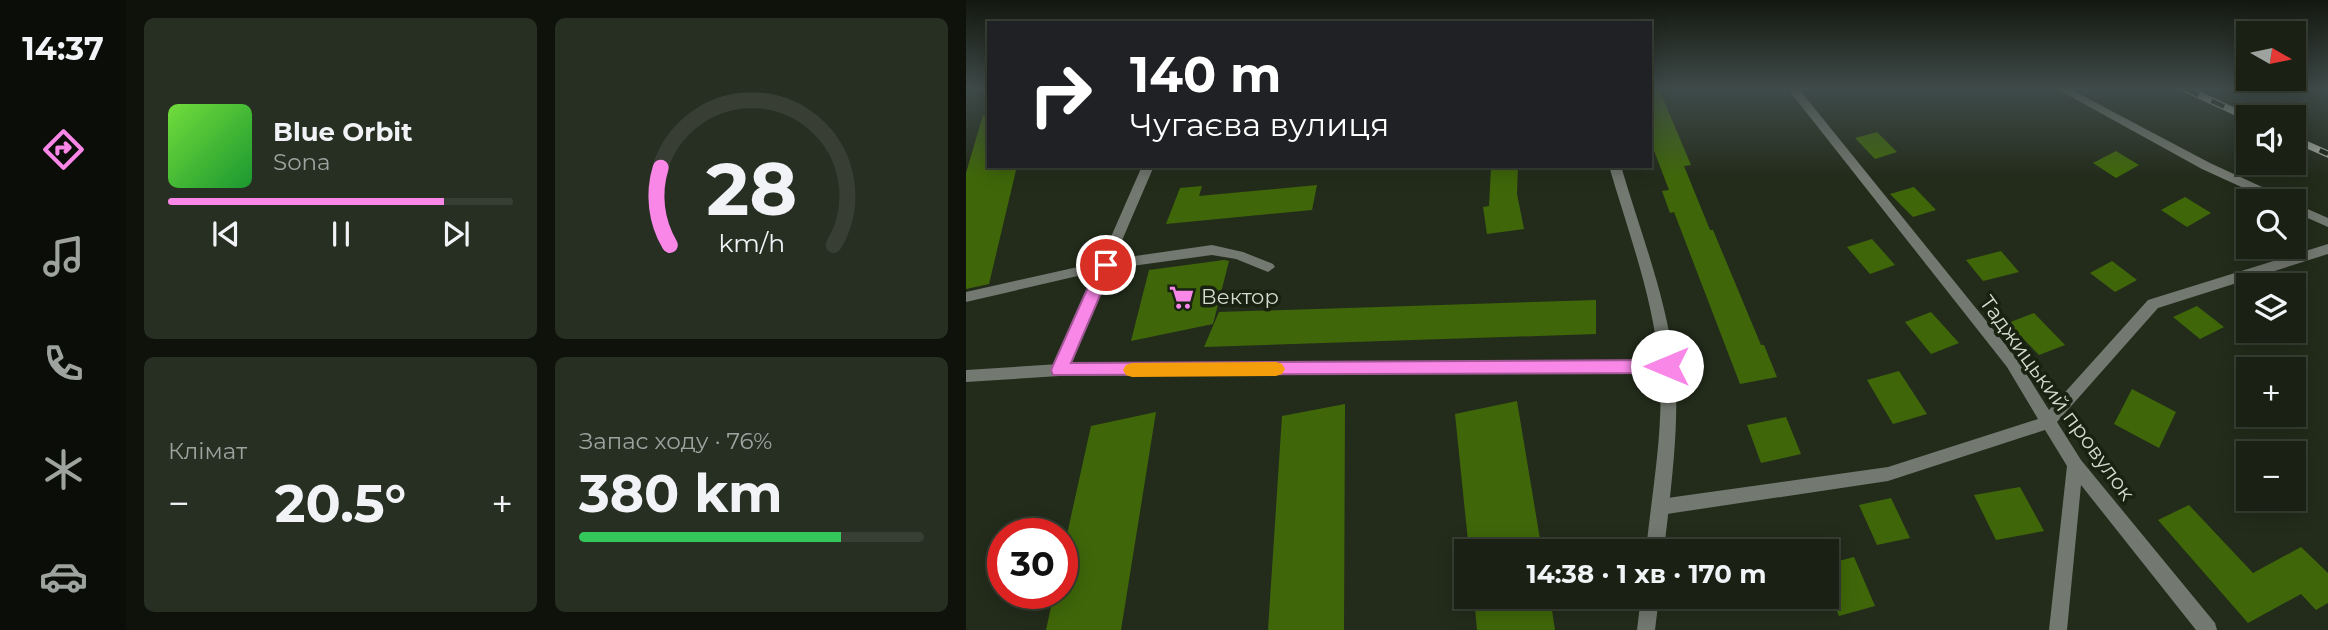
<!DOCTYPE html>
<html lang="uk">
<meta charset="utf-8">
<style>
:root{--surface:#1a2114;--page:#272e22;--text:#f1f3f6;--muted:#9fa3a0;--line:#383e34;--accent:#f987e8}
body{margin:0;font-family:Montserrat,sans-serif;background:var(--page);color:var(--text);height:100vh;display:flex;flex-direction:column;font-size:26px;white-space:nowrap}
*{box-sizing:border-box;margin:0}
p{font-size:23px;color:var(--muted)}
.icon{flex:none;width:38px;height:38px;fill:none;stroke:currentColor;stroke-width:2;stroke-linecap:round;stroke-linejoin:round}
.map{position:relative;flex:1;overflow:hidden}
.drawer{display:flex;flex-direction:column;gap:18px;padding:18px;background:#0e120b;width:840px}
.drawer>*{flex:none}
.banner{position:absolute;left:21px;top:21px;width:665px;height:147px;border-radius:0px;box-shadow:0 4px 18px #0003,0 0 0 2px var(--line);background:#202124;color:#fff;overflow:hidden}
.needle{width:46px;rotate:99deg}
.tools{position:absolute;left:1270px;top:21px;display:grid;gap:14px}
.tools a{display:grid;place-items:center;width:70px;height:70px;border-radius:0px;background:var(--surface);box-shadow:0 4px 18px #0003,0 0 0 2px var(--line);font-size:35px}
.speed{position:absolute;left:21px;top:518px;display:flex;gap:14px;font-size:35px;font-weight:700;text-align:center}
.speed>*{display:grid;place-content:center;width:91px;height:91px;border-radius:50%;background:var(--surface);box-shadow:0 4px 18px #0003,0 0 0 2px var(--line);line-height:1}
.speed .limit{border:10px solid #d22;background:#fff;color:#111}
.pin{position:absolute;display:grid;place-items:center;width:60px;height:60px;color:#fff;margin:-30px;border:4px solid #fff;border-radius:50%;box-shadow:0 2px 7px #0007}
.me{position:absolute;width:77px;margin:-38px;rotate:270deg;stroke-linejoin:round;filter:drop-shadow(0 0 5px #0008)}
.turn{display:flex;align-items:center;gap:24px;height:147px;padding:0 28px;font-size:32px}
.turn .icon{width:91px;height:91px;stroke-width:2.5}
.turn b{display:block;font-size:49px;line-height:60px}
.big{font-size:52px;font-weight:700;line-height:1.1}
.drawer .card{flex:1;display:flex;flex-direction:column;justify-content:center;gap:10px;min-width:0;padding:0 24px;border-radius:10px;background:var(--page)}
.drawer .dial{align-items:center;gap:0}
.dial svg{height:182px;overflow:visible;fill:none;stroke:var(--line);stroke-width:7;stroke-linecap:round;text-anchor:middle}
.dial text{fill:var(--text);stroke:none}
.song{display:flex;align-items:center;gap:21px}
.cover{width:84px;height:84px;border-radius:10px;background:linear-gradient(135deg,hsl(100 70% 55%),hsl(130 70% 35%))}
.played{height:7px;border-radius:4px;background:linear-gradient(90deg,var(--accent) 80%,var(--line) 80%)}
.keys{display:flex;justify-content:space-around;direction:ltr}
.heat{display:flex;justify-content:space-between;align-items:center;font-size:38px;direction:ltr}
.charge{height:10px;border-radius:5px;background:linear-gradient(90deg,#34c759 76%,var(--line) 0)}
.drawer .tiles{flex:1;display:grid;gap:18px;grid-template-columns:repeat(2,1fr)}
.trip{position:absolute;left:488px;top:539px;width:385px;height:70px;border-radius:0px;background:var(--surface);box-shadow:0 4px 18px #0003,0 0 0 2px var(--line);font-weight:700;line-height:70px;text-align:center}
main{display:flex;flex:1;min-height:0}
.tab-bar{display:flex;flex-direction:column;width:126px;justify-content:space-around;align-items:center;background:#0a0d08;color:var(--muted)}
.tab-bar .icon{width:49px;height:49px}
.tab-bar .active{color:var(--accent)}
.tab-bar b{font-size:32px;color:var(--text)}
.map>svg:first-child{display:block}
.building{fill:#3f6709}
.lines{fill:none;stroke-linecap:round;stroke-linejoin:round}
.service{fill:#737870;fill-rule:evenodd}
.minor{fill:#737870;fill-rule:evenodd}
.tertiary{fill:#737870;fill-rule:evenodd}
.rail-casing{stroke:#aab1a5;stroke-width:7}
.rail{stroke:#192211;stroke-width:4.5;stroke-dasharray:14;stroke-linecap:butt}
.route{fill:#f987e8;stroke:#a25897;stroke-width:2}
.slow{fill:#f59e0b}
.labels{text-anchor:middle;stroke-width:7;stroke-linejoin:round;paint-order:stroke}
.poi-label{font-size:21px;fill:#d5dbd0;stroke:#192211;text-anchor:start}
.street-label{font-size:21px;fill:#d5dbd0;stroke:#192211}
</style>
<main>
<nav class="tab-bar">
<b>14:37</b>
<svg class="icon active" aria-label="directions" viewBox="0 0 24 24"><path d="M12 3l9 9-9 9-9-9zM9 14v-3h6M13 9l2 2-2 2"/></svg>
<svg class="icon" aria-label="music" viewBox="0 0 24 24"><path d="M9 18V5l10-2v13"/><circle cx="6" cy="18" r="3"/><circle cx="16" cy="16" r="3"/></svg>
<svg class="icon" aria-label="phone" viewBox="0 0 24 24"><path d="M5 4h4l2 5-3 2q2 4 5 5l2-3 5 2v4C11 20 4 13 5 4z"/></svg>
<svg class="icon" aria-label="climate" viewBox="0 0 24 24"><path d="M12 3v18M4 7l16 10M4 17L20 7"/></svg>
<svg class="icon" aria-label="car" viewBox="0 0 24 24"><path d="M5 17H2v-5l4-1 3-4h7l3 4 3 1v5h-3M9 17h6M6 11h13"/><circle cx="7" cy="17" r="2"/><circle cx="17" cy="17" r="2"/></svg>
</nav>
<section class="drawer">
<div class="tiles">
<div class="card">
<div class="song"><i class="cover"></i><div><b>Blue Orbit</b><p>Sona</p></div></div>
<div class="played"></div>
<div class="keys"><svg class="icon" aria-label="previous" viewBox="0 0 24 24"><path d="M18 5L8 12l10 7zM5 5v14"/></svg><svg class="icon" aria-label="pause" viewBox="0 0 24 24"><path d="M8 5v14M16 5v14"/></svg><svg class="icon" aria-label="next" viewBox="0 0 24 24"><path d="M6 5l10 7-10 7zM19 5v14"/></svg></div>
</div>
<div class="card dial"><svg viewBox="0 0 100 80">
<path d="M14 69A42 42 0 1 1 86 69"/>
<path d="M14 69A42 42 0 0 1 10 35" stroke="#f987e8"/>
<text x="50" y="56" font-size="32" font-weight="700">28</text>
<text x="50" y="72" font-size="11">km/h</text>
</svg></div>
<div class="card"><p>Клімат</p>
<div class="heat"><a>−</a><b class="big">20.5°</b><a>+</a></div>
</div>
<div class="card"><p>Запас ходу · 76%</p><b class="big">380 km</b><div class="charge"></div></div>
</div>
</section>
<div class="map">
<svg width="1362" height="630" viewBox="0 0 1362 630">
<rect width="100%" height="100%" fill="#232c1b"/>
<path class="building" d="M 684,89 L 693,89 L 725,165 L 718,166 L 744,230 L 747,230 L 795,345 L 798,345 L 811,377 L 774,384 L 708,212 L 704,213 L 696,191 L 703,190 L 684,140 Z
M 17,115 L 23,116 L 23,166 L 51,166 L 23,284 L 0,289 L 0,173 Z
M 911,132 L 931,152 L 909,159 L 889,138 Z
M 1150,151 L 1173,165 L 1150,178 L 1127,163 Z
M 552,166 L 551,194 L 558,229 L 521,234 L 517,207 L 523,206 L 525,168 Z
M 351,185 L 346,210 L 200,224 L 214,188 L 236,186 L 233,196 Z
M 948,187 L 970,210 L 947,217 L 924,194 Z
M 1219,197 L 1245,213 L 1221,227 L 1195,210 Z
M 906,239 L 929,265 L 904,274 L 881,247 Z
M 1035,251 L 1053,272 L 1017,281 L 1000,260 Z
M 258,260 L 263,261 L 247,324 L 165,341 L 183,270 Z
M 1146,261 L 1171,280 L 1149,292 L 1124,273 Z
M 630,300 L 630,334 L 238,347 L 253,312 Z
M 1231,306 L 1258,327 L 1234,339 L 1207,317 Z
M 965,312 L 993,343 L 965,354 L 939,322 Z
M 1068,313 L 1099,345 L 1073,355 L 1042,323 Z
M 933,371 L 961,414 L 927,424 L 901,380 Z
M 1166,389 L 1210,412 L 1193,448 L 1148,424 Z
M 551,401 L 576,551 L 503,551 L 489,414 Z
M 379,404 L 378,630 L 302,630 L 316,416 Z
M 190,412 L 155,630 L 80,630 L 88,593 L 96,593 L 96,557 L 125,426 Z
M 820,417 L 835,454 L 795,463 L 781,425 Z
M 1054,487 L 1078,531 L 1030,540 L 1008,495 Z
M 925,498 L 944,538 L 911,545 L 893,505 Z
M 1223,505 L 1287,573 L 1335,547 L 1362,573 L 1362,603 L 1350,610 L 1335,594 L 1282,623 L 1192,520 Z
M 888,557 L 909,606 L 873,616 L 861,587 L 861,564 Z
M 508,597 L 584,597 L 589,630 L 511,630 Z"/>
<g class="lines">
<path class="service" d="M 176,166 L 188,166 L 148,259 L 246,245 L 277,252 L 307,264 L 309,267 L 302,272 L 270,259 L 246,255 L 144,269 L 98,374 L 93,376 L 88,374 L 86,370 L 129,272 L 0,302 L 0,292 L 134,262 Z"/>
<path class="minor" d="M 825,89 L 833,89 L 1051,359 L 1083,410 L 1182,300 L 1362,244 L 1362,254 L 1192,308 L 1091,422 L 1115,460 L 1249,623 L 1251,630 L 1230,630 L 1115,485 L 1101,630 L 1083,630 L 1101,466 L 1079,430 L 922,481 L 694,515 L 688,513 L 686,507 L 688,501 L 694,499 L 922,467 L 1072,419 L 1041,367 L 825,93 Z
M 1091,89 L 1104,89 L 1244,163 L 1320,198 L 1322,201 L 1306,201 L 1236,169 Z
M 1328,203 L 1362,218 L 1362,227 L 1328,212 Z
M 701,360 L 706,362 L 708,366 L 706,370 L 701,372 L 93,376 L 0,382 L 0,370 L 93,364 Z"/>
<path class="tertiary" d="M 643,166 L 655,166 C 674,231 700,296 708,363 C 715,420 704,494 698,551 L 680,551 C 686,490 699,425 693,364 C 687,297 662,231 643,166 Z
M 675,597 L 693,597 L 689,630 L 671,630 Z"/>
<defs>
<path id="rail" d="M 1220,89 L 1283,118
M 1328,139 L 1362,154"/>
</defs>
<use href="#rail" class="rail-casing"/>
<use href="#rail" class="rail"/>
</g>
<linearGradient id="sky" x2="0" y2="1"><stop stop-color="#13180f"/><stop offset="0.5" stop-color="#3f4b4a"/><stop offset="1" stop-color="#3f4b4a" stop-opacity="0"/></linearGradient>
<rect width="1362" height="177" fill="url(#sky)"/>
<path class="route" d="M 140,259 L 147,265 L 105,363 L 701,360 L 707,362 L 709,366 L 707,371 L 701,373 L 87,375 L 85,370 L 132,265 Z"/>
<path class="slow" d="M 310,362 L 316,364 L 319,369 L 316,374 L 310,376 L 166,377 L 160,375 L 157,370 L 160,365 L 166,363 Z"/>
<defs>
<symbol id="supermarket-bare" viewBox="-9 -9 18 18"><path d="M-6-5.5h2.5l.6 2H6L4.5 2H-2.5L-4.4-4H-6ZM-1.5 3.2a1.3 1.3 0 1 0 .1 0ZM3 3.2a1.3 1.3 0 1 0 .1 0Z" fill="#f987e8" stroke="#192211" stroke-width="2.5" paint-order="stroke"/></symbol>
</defs>
<g fill-rule="evenodd">
<use href="#supermarket-bare" x="198" y="280" width="35" height="35"/>
</g>
<g class="labels">
<g class="poi-label">
<text x="235" y="304">Вектор</text>
</g>
<g class="street-label">
<text transform="translate(1091 398) rotate(54)" y="7">Таджицький провулок</text>
</g>
</g>
</svg>
<div class="tools">
<a><svg class="needle" viewBox="-14 -14 28 28"><path d="M0-13l5 13h-10z" fill="#e53935"/><path d="M0 13l5-13h-10z" fill="#9fa3a0"/></svg></a>
<a><svg class="icon" aria-label="sound" viewBox="0 0 24 24"><path d="M4 9h4l5-4v14l-5-4H4zM17 9q2 3 0 6"/></svg></a>
<a><svg class="icon" aria-label="search" viewBox="0 0 24 24"><circle cx="10" cy="10" r="6"/><path d="M15 15l6 6"/></svg></a>
<a><svg class="icon" aria-label="layers" viewBox="0 0 24 24"><path d="M12 4l9 5-9 5-9-5zM3 14l9 5 9-5"/></svg></a>
<a>+</a>
<a>−</a>
</div>
<div class="speed"><div class="limit">30</div></div>
<div class="pin" style="left:140px;top:265px;background:#d93025"><svg class="icon" aria-label="arrive" viewBox="0 0 24 24"><path d="M6 21V4h12l-3 4 3 4H6"/></svg></div>
<svg class="me" style="left:701px;top:366px" viewBox="-20 -20 40 40"><circle r="19" fill="#fff"/><path d="M0-13L10 11 0 6-10 11z" fill="#f987e8"/></svg>
<div class="trip">14:38 · 1 хв · 170 m</div>
<div class="banner">
<div class="turn"><svg class="icon" aria-label="right" viewBox="0 0 24 24"><path d="M7 20v-9h11M14 6l5 5-5 5"/></svg><div><b>140 m</b>Чугаєва вулиця</div></div>
</div>
</div>
</main>
